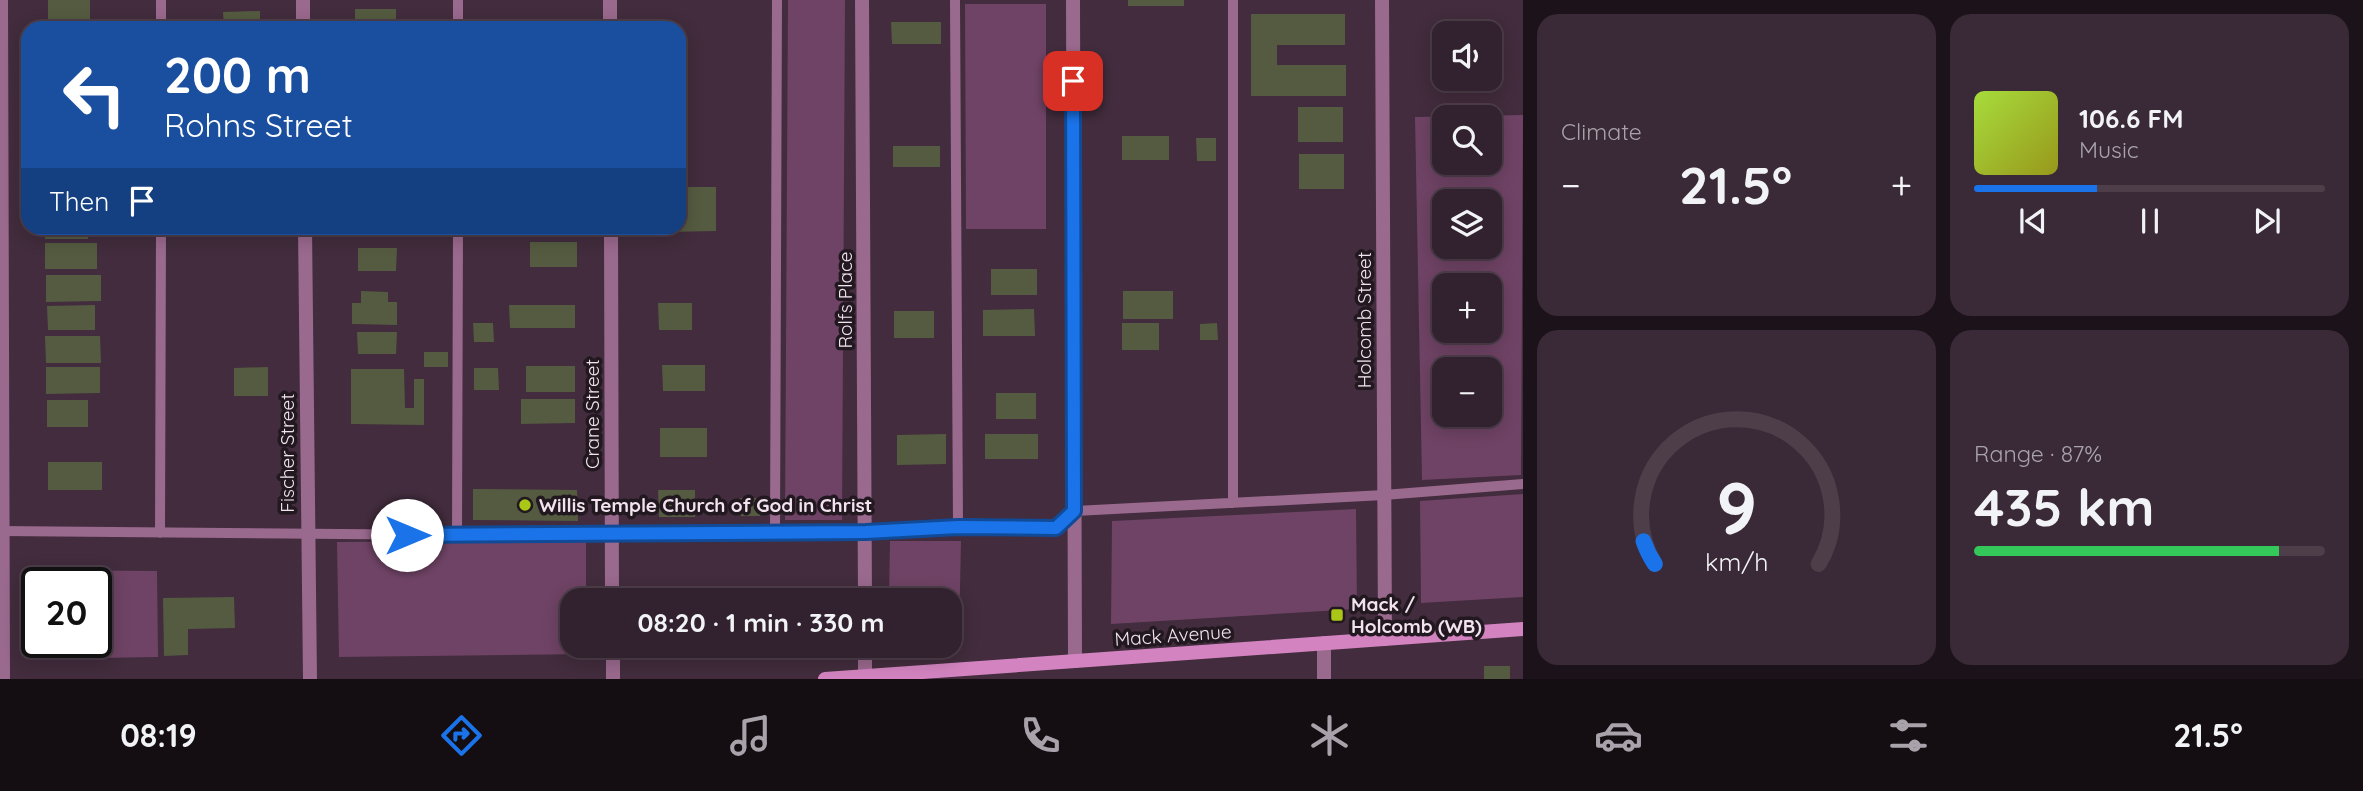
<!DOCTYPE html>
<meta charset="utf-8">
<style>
:root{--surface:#32212e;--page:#3a2936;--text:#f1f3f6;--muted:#a8a3aa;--line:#4d3e4a;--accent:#1a73e8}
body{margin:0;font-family:Quicksand,sans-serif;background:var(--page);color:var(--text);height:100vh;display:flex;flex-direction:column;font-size:26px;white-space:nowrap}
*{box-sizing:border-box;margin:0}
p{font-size:23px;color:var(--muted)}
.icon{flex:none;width:38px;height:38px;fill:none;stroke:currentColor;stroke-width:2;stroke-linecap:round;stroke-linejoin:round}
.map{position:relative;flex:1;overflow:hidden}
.details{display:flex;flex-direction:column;gap:14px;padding:14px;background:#1c1219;width:840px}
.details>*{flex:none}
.banner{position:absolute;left:21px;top:21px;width:665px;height:214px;border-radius:21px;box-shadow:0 4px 18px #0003,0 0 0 2px var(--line);background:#1a4fa0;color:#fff;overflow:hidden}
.buttons{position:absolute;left:1432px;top:21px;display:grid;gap:14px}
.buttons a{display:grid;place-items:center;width:70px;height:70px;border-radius:14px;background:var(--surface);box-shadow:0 4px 18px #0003,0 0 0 2px var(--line);font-size:35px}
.speed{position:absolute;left:21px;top:567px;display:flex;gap:14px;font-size:35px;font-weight:700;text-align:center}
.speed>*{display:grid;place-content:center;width:91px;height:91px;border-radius:50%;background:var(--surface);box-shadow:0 4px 18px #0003,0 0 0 2px var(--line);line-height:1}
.speed .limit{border:4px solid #111;border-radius:10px;background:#fff;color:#111}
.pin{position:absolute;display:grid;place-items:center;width:60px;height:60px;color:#fff;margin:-30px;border-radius:14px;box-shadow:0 4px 10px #0006}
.me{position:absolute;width:77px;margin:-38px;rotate:90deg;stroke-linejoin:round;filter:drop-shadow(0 0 5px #0008)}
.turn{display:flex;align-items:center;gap:24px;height:147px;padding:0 28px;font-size:32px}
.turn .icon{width:91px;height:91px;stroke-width:2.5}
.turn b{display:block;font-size:49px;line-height:60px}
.then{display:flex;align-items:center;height:66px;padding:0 28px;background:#0003;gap:14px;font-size:26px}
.big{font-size:52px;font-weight:700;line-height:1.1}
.details .card{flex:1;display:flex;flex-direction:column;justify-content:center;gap:10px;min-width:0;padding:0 24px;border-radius:21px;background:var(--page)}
.details .dial{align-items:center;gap:0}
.dial svg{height:182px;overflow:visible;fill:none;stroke:var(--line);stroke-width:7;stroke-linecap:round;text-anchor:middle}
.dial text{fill:var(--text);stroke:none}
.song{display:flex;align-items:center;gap:21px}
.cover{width:84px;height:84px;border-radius:10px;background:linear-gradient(135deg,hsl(80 70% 55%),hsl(60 70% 35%))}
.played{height:7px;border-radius:4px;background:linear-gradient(90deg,var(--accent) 35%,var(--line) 35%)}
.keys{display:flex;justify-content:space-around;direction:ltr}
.heat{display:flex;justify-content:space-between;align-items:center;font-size:38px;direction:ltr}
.charge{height:10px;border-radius:5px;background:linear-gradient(90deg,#34c759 87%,var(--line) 0)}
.details .tiles{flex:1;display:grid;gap:14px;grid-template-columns:repeat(2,1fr)}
.trip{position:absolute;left:560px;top:588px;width:402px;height:70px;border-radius:21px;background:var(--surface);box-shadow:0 4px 18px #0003,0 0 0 2px var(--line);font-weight:700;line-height:70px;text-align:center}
.tab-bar{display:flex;height:112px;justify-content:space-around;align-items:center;background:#140d12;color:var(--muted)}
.tab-bar .icon{width:49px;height:49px}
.tab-bar .on{color:var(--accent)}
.tab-bar b{font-size:32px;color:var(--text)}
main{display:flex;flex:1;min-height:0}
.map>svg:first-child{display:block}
.green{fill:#6f4365;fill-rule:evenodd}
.building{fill:#545b40}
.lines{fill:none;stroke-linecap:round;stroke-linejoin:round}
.service{stroke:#9a698e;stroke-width:10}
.minor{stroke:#9a698e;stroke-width:14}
.secondary{stroke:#d384c0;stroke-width:14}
.route-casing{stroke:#114b97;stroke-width:18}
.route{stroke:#1a73e8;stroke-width:12}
.poi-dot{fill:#aac717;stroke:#221820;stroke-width:2.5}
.labels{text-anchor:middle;stroke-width:7;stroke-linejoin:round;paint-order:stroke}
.street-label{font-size:19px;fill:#f2e3ee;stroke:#221820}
.poi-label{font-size:19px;font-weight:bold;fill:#f2e3ee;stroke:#221820;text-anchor:start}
</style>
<main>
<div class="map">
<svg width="1523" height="679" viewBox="0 0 1523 679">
<rect width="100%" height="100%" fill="#422c3d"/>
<path class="green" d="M 788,0 L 845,0 L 842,520 L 785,520 Z
M 965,4 L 1046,4 L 1046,229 L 966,229 Z
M 1523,115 L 1521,475 L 1422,480 L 1415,117 ZM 1489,117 L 1489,163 L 1444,163 L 1444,117 ZM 1489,201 L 1489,247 L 1444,247 L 1444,201 ZM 1489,285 L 1489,331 L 1444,331 L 1444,285 ZM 1489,369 L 1489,415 L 1444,415 L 1444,369 Z
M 1523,494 L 1523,597 L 1421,603 L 1420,501 Z
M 1356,509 L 1357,609 L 1111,624 L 1112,521 Z
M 586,540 L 586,600 L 572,600 L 572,646 L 587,646 L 587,654 L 339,657 L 337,542 Z
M 890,541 L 961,541 L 959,636 L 950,637 L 950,600 L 889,600 Z
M 36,570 L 157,571 L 158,657 L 37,659 ZM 37,583 L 96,583 L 96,642 L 37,642 Z"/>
<path class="building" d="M 48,0 L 90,0 L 90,22 L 48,22 Z
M 1128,0 L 1184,0 L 1184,6 L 1128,6 Z
M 355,9 L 396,9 L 396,28 L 355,28 Z
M 260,11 L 260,28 L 224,28 L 223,12 Z
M 1251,14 L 1345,14 L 1345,45 L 1277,45 L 1277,65 L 1346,65 L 1346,96 L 1251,96 Z
M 891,22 L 941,22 L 941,44 L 892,44 Z
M 522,25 L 578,25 L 578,28 L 522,28 Z
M 1298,107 L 1343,107 L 1343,142 L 1298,142 Z
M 1122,136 L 1169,136 L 1169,160 L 1122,160 Z
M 1196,138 L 1216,138 L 1216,161 L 1197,161 Z
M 893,146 L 940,146 L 940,167 L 893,167 Z
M 1299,154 L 1344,154 L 1344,189 L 1299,189 Z
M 679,187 L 716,187 L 716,231 L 667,232 L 667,228 L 679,228 Z
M 45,228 L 88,228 L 88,239 L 45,239 Z
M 526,228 L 570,228 L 570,235 L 526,235 Z
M 530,242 L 577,242 L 577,267 L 530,267 Z
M 45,243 L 97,243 L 97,269 L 45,269 Z
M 358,248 L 397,248 L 396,271 L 358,271 Z
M 991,269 L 1037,269 L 1037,295 L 991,295 Z
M 46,275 L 101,275 L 101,301 L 46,302 Z
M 361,291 L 388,292 L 388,302 L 397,302 L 397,325 L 352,324 L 352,303 L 361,303 Z
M 1123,291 L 1173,291 L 1173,319 L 1123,319 Z
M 658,303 L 692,303 L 692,330 L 659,330 Z
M 95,305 L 95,330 L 48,330 L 47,306 Z
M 509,305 L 575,305 L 575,328 L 510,328 Z
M 1034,309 L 1035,336 L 983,336 L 983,310 Z
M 894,311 L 934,311 L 934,338 L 894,338 Z
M 473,323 L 493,323 L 494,342 L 474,342 Z
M 1122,323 L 1159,323 L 1159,350 L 1122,350 Z
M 1217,323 L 1218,340 L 1200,340 L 1200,324 Z
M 357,332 L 397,332 L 396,354 L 358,354 Z
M 45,336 L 100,336 L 101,363 L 46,363 Z
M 424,352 L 448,352 L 448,367 L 424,367 Z
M 662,365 L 705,365 L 705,391 L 663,391 Z
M 526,366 L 575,366 L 575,392 L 526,392 Z
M 46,367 L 100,367 L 100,393 L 46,394 Z
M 268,367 L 268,396 L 234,396 L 234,368 Z
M 474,368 L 498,368 L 499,390 L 474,390 Z
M 351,369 L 404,369 L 405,408 L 414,408 L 414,379 L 424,379 L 424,425 L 351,424 Z
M 996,393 L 1036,393 L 1036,419 L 996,419 Z
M 521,399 L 575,399 L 575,423 L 521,424 Z
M 47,400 L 88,400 L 88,427 L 47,427 Z
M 660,428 L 707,428 L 707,457 L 660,457 Z
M 946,434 L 946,464 L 897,465 L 897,435 Z
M 985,434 L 1038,434 L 1038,459 L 985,459 Z
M 48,462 L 102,462 L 102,490 L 48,490 Z
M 473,489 L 577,490 L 578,521 L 473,520 Z
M 658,490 L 695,490 L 695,517 L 659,517 Z
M 740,498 L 760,498 L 760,516 L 741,516 Z
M 234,597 L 235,628 L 188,629 L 188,655 L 164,656 L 163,598 Z
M 1484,666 L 1510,666 L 1510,679 L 1484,679 Z"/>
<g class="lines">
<path class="service" d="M 955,0 L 958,527
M 161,28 L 161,0
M 458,28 L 458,0
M 1233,503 L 1233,0
M 0,531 L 457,535 L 865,532 L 958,527 L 1056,528 L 1075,511 L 1384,495 L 1523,484
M 775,532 L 777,0
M 160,533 L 161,228
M 457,535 L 458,228"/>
<path class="minor" d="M 1,0 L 3,679
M 303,0 L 303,28
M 610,0 L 610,28
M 862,0 L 865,600
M 1073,0 L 1075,661
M 1382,0 L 1385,639
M 305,228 L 310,679
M 611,228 L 612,600
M 1324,643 L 1324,679
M 613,646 L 613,679
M 865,676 L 865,646"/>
<path class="secondary" d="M 825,679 L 1523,629"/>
</g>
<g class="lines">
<defs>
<path id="route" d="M 407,535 L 866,532 L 958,527 L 1056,528 L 1074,511 L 1073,81"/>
</defs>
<use href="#route" class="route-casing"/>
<use href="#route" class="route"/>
</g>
<g class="poi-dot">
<circle cx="525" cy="505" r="7"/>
<rect x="1330" y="608" width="14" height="14" rx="3.5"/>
</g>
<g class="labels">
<g class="street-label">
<text transform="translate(845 300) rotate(-90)" y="7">Rolfs Place</text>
<text transform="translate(1364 320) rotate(-90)" y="7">Holcomb Street</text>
<text transform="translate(592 414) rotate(-90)" y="7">Crane Street</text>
<text transform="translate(287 453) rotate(-90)" y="7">Fischer Street</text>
<text transform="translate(1173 635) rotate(-4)" y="7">Mack Avenue</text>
</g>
<g class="poi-label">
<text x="539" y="512">Willis Temple Church of God in Christ</text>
<text x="1351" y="611">Mack /<tspan x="1351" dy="22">Holcomb (WB)</tspan></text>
</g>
</g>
</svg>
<div class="buttons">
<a><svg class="icon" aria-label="sound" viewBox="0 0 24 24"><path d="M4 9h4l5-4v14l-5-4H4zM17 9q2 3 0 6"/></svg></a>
<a><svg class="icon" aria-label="search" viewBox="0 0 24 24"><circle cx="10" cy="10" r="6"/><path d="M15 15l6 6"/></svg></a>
<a><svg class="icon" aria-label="layers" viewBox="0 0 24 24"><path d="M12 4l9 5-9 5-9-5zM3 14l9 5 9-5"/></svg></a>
<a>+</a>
<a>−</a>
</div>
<div class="speed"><div class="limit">20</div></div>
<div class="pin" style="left:1073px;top:81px;background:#d93025"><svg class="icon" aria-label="arrive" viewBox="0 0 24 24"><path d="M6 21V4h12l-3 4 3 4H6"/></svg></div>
<svg class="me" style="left:407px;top:535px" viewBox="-20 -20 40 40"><circle r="19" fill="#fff"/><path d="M0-13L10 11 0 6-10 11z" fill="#1a73e8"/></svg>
<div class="trip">08:20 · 1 min · 330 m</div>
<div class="banner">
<div class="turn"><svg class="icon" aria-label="left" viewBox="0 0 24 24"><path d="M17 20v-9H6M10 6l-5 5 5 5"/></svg><div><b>200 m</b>Rohns Street</div></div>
<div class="then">Then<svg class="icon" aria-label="arrive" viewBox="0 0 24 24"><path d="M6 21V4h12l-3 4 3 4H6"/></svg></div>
</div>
</div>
<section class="details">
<div class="tiles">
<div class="card"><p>Climate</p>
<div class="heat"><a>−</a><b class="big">21.5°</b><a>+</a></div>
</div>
<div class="card">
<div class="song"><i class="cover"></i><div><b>106.6 FM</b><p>Music</p></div></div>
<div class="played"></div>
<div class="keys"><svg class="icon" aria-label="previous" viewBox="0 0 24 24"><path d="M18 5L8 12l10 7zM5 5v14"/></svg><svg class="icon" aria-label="pause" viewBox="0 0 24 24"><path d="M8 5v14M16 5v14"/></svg><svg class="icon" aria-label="next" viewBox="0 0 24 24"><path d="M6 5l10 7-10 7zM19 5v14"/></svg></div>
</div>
<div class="card dial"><svg viewBox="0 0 100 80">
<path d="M14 69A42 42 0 1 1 86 69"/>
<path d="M14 69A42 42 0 0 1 9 59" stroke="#1a73e8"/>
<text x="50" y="56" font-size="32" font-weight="700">9</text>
<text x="50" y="72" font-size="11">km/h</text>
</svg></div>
<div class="card"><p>Range · 87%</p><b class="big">435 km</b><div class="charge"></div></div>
</div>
</section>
</main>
<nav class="tab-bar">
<b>08:19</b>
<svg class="icon on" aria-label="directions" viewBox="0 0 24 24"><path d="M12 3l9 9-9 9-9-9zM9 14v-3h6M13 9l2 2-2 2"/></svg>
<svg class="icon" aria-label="music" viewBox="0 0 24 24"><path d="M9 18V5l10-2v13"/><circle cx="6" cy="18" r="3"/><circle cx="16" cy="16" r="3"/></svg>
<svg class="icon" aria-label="phone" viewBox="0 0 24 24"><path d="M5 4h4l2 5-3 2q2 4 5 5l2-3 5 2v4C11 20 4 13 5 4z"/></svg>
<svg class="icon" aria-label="climate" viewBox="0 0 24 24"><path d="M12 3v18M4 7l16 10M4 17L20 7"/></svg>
<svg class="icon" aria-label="car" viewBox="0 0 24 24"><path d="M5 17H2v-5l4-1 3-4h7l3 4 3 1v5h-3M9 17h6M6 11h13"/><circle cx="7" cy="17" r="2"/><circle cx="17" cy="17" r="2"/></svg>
<svg class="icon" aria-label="filters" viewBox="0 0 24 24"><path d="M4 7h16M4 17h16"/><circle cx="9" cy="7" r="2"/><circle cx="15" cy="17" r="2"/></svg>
<b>21.5°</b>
</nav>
